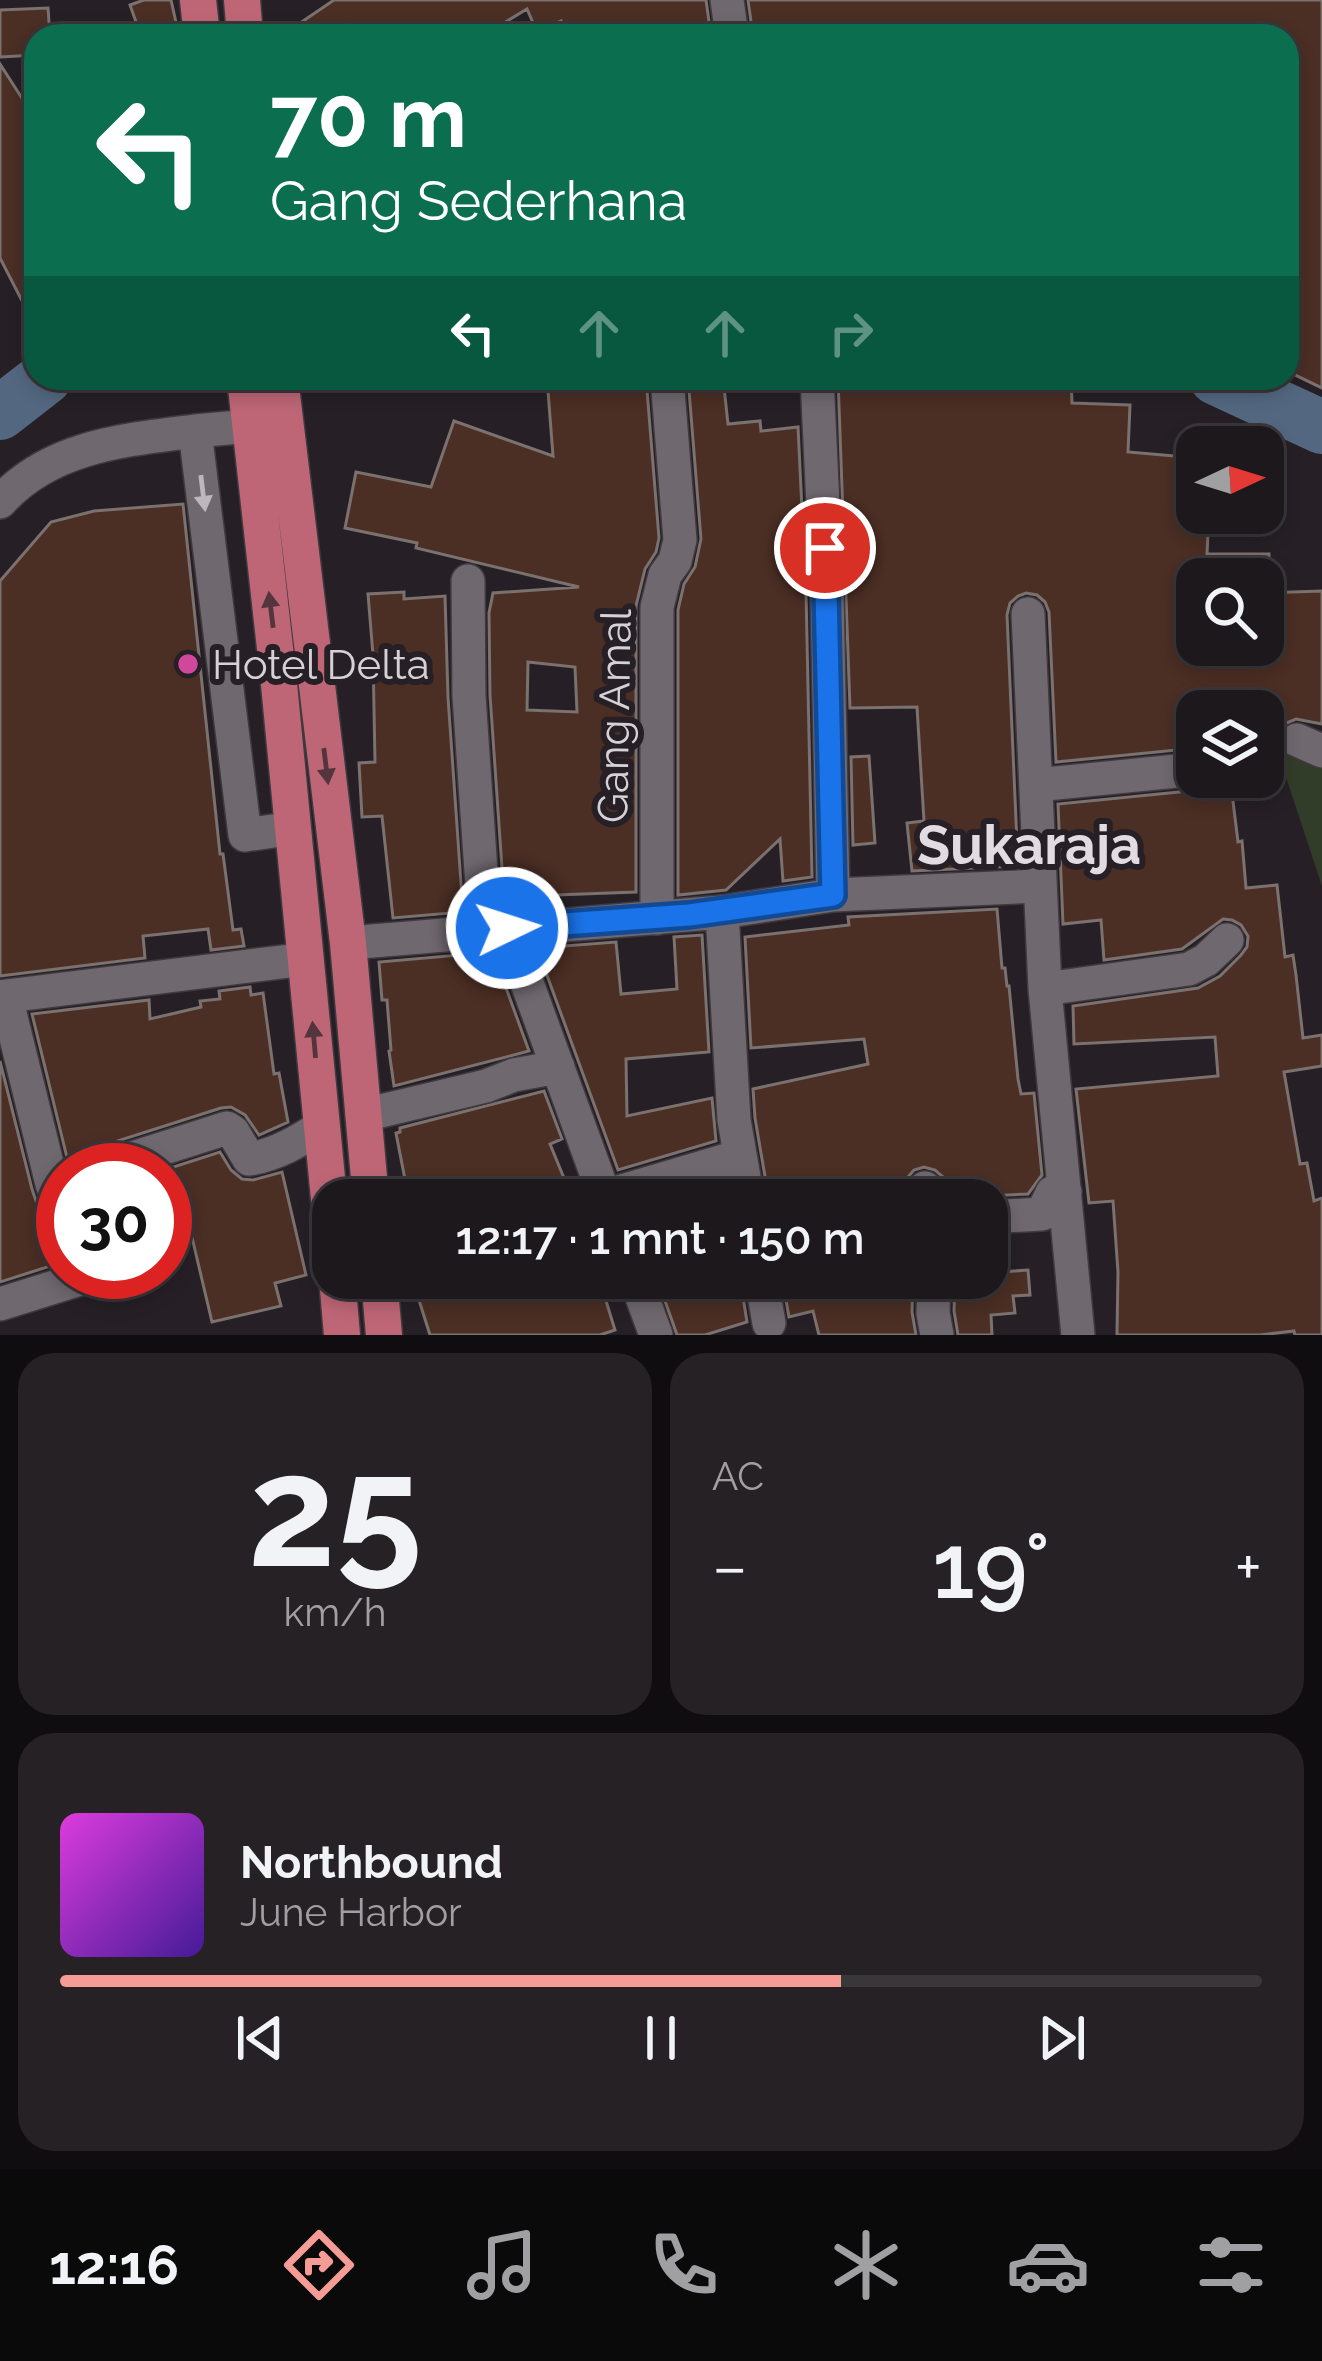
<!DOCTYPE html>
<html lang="id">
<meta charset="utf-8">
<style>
:root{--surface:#1c181c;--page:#252125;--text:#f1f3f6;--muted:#a0a0a3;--line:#3a373b;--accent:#f59c96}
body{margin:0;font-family:Raleway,sans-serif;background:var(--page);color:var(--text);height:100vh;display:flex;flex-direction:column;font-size:45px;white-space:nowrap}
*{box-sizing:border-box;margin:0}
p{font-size:39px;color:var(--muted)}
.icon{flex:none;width:66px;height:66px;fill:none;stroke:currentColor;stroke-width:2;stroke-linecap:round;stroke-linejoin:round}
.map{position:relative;height:1335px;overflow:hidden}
.panel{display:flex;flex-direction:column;gap:18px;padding:18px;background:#0f0d0f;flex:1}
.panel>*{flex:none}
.hud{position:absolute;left:24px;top:24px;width:1275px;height:366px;border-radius:36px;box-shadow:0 6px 18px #0003,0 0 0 3px var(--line);background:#0b6e4f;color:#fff;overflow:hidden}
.needle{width:78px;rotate:86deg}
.controls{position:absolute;left:1176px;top:426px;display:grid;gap:24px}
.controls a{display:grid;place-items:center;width:108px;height:108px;border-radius:24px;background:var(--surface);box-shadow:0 6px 18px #0003,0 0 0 3px var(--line);font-size:60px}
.speed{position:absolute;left:36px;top:1143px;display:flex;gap:24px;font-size:60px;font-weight:700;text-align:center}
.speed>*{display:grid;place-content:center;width:156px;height:156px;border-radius:50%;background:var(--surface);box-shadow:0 6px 18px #0003,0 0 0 3px var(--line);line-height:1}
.speed .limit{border:18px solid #d22;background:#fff;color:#111}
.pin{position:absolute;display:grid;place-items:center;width:102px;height:102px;color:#fff;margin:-51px;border:6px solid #fff;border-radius:50%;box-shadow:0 3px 12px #0007}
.me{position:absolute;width:132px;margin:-66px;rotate:86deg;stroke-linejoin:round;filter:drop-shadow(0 0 9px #0008)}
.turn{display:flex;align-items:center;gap:42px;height:252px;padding:0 48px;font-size:54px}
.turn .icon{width:156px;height:156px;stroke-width:2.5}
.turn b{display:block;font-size:84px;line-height:102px}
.lanes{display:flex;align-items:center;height:114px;padding:0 48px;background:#0003;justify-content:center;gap:60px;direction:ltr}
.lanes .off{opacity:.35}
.big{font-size:90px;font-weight:600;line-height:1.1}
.panel .card{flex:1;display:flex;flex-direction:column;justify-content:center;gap:18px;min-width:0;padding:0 42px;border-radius:36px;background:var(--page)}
.panel .dial{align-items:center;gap:0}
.dial b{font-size:156px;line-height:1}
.song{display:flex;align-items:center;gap:36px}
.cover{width:144px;height:144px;border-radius:18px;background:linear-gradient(135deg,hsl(300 70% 55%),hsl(260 70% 35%))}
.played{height:12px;border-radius:6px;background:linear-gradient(90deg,var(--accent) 65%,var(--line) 65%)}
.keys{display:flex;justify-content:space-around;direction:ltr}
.heat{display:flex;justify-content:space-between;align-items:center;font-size:66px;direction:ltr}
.panel .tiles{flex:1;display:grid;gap:18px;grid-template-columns:1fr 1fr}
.card:last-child{grid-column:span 2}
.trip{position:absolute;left:312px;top:1179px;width:696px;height:120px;border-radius:36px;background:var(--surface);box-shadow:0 6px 18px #0003,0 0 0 3px var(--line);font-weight:600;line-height:120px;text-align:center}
.tab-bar{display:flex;height:192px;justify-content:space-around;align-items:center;background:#0b0a0b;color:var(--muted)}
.tab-bar .icon{width:84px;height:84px}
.tab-bar .active{color:var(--accent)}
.tab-bar b{font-size:54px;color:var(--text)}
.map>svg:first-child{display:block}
.green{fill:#313d28}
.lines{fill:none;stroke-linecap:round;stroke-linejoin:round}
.river{stroke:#536880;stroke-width:54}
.building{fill:#4b2e24;stroke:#7b716e;stroke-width:3;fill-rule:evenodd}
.minor-casing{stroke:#3f3a3f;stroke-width:36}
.major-casing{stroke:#3f3a3f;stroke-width:39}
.minor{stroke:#6f686f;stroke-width:33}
.major{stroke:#be6676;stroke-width:36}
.oneway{fill:#bcb7bc}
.oneway2{fill:#54353e}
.route-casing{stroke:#114b97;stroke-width:30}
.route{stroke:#1a73e8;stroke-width:21}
.hotel-dot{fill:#d1479c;stroke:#262026;stroke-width:4.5}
.labels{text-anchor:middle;stroke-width:12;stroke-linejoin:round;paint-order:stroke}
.poi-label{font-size:42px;fill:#d5d1d5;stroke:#262026;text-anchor:start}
.street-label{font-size:42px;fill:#d5d1d5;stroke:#262026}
.district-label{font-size:54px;font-weight:bold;fill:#e2dbe2;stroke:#262026}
</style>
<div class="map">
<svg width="1322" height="1335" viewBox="0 0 1322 1335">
<rect width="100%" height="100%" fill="#262026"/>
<path class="green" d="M 1322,737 L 1322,886 L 1274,741 Z"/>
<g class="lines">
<path class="river" d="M 1216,378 L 1322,427
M 0,413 L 45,378"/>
</g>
<path class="building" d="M 144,0 L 171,0 L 179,36 L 141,36 L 130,5 Z
M 334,0 L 706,0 L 711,36 L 601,36 L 600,25 L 563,31 L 561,21 L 537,32 L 527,9 L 482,36 L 359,36 L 351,23 L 332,36 L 281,36 Z
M 748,0 L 1322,0 L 1322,388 L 1287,371 L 1287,36 L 753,36 Z
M 48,8 L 50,36 L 36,36 L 36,55 L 0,57 L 0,10 Z
M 0,64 L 36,120 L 36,328 L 0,258 Z
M 547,378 L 646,378 L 659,538 L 656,552 L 645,569 L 636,606 L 636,892 L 504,897 L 490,695 L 489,613 L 493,593 L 579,587 L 416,548 L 417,543 L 345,528 L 356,472 L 431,487 L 454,421 L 553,456 ZM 528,662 L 575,667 L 577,712 L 527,710 Z
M 688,378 L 723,378 L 728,424 L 760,421 L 761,431 L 798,427 L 806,592 L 812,877 L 783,881 L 780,839 L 726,890 L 678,895 L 678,610 L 684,584 L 695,567 L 701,539 Z
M 838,378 L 1071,378 L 1072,403 L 1130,405 L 1128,452 L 1197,458 L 1197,513 L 1209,513 L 1207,554 L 1269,554 L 1269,579 L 1197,579 L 1197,645 L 1263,645 L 1263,593 L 1322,591 L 1322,724 L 1296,719 L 1284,724 L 1283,717 L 1263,718 L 1263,711 L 1197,711 L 1197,748 L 1056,762 L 1049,612 L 1045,602 L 1037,595 L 1026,593 L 1018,596 L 1010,603 L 1007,615 L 1018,866 L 912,871 L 907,823 L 924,821 L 917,707 L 850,708 Z
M 183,504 L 220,854 L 223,854 L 233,930 L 241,929 L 244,946 L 211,950 L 208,929 L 143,936 L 145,958 L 0,976 L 0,581 L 51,522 L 94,511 Z
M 404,592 L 404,599 L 445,596 L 448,697 L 463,912 L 393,918 L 382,816 L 362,817 L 359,763 L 375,762 L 373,655 L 368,594 Z
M 869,756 L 875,843 L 853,845 L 851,757 Z
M 1216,777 L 1230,777 L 1238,842 L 1242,841 L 1246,888 L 1277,885 L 1285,957 L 1293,955 L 1296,975 L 1303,1038 L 1322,1035 L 1322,1066 L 1284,1072 L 1300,1164 L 1307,1163 L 1314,1201 L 1322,1198 L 1322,1335 L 1295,1335 L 1294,1331 L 1260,1335 L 1117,1335 L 1118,1272 L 1113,1201 L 1089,1203 L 1076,1089 L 1218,1076 L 1215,1037 L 1074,1044 L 1073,1006 L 1198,988 L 1220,976 L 1241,955 L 1247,947 L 1248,936 L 1241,925 L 1232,920 L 1223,919 L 1182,949 L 1104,960 L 1101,920 L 1063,924 L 1058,804 L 1199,790 L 1210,785 Z
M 997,909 L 1002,968 L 1005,968 L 1007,986 L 1009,986 L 1018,1079 L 1021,1094 L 1034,1093 L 1042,1175 L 1028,1194 L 986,1196 L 975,1200 L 947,1200 L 943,1177 L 935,1170 L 924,1167 L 914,1170 L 907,1178 L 905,1200 L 769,1200 L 755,1118 L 753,1089 L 868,1064 L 864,1039 L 751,1048 L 745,937 L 849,925 L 848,917 Z
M 702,935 L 709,1052 L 626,1059 L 627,1116 L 712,1098 L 716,1141 L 618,1170 L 537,948 L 616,942 L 621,994 L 677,989 L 674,937 Z
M 493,952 L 529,1051 L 394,1086 L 389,1051 L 391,1050 L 387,1000 L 382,1000 L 379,962 Z
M 250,987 L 251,995 L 263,993 L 274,1074 L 279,1073 L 288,1122 L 259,1135 L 245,1115 L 231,1107 L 221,1108 L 89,1150 L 79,1157 L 75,1170 L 70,1170 L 32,1014 L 149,1000 L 150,1019 L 201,1007 L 200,1001 L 220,999 L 219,991 Z
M 0,1061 L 32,1189 L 43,1222 L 50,1232 L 63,1235 L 63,1262 L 0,1282 Z
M 544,1091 L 562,1139 L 550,1144 L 573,1200 L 409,1200 L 396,1133 L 400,1132 L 400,1128 Z
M 220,1152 L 231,1170 L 242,1179 L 253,1180 L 282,1172 L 306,1275 L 275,1283 L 281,1306 L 212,1322 L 191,1233 L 165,1244 L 164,1170 Z
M 1028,1270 L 1030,1295 L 1013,1296 L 1015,1313 L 991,1315 L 992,1335 L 958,1335 L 954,1311 L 955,1278 L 987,1278 L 987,1273 Z
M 412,1278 L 599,1278 L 615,1330 L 600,1335 L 430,1335 Z
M 657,1278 L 740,1278 L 747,1322 L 705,1335 L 677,1335 Z
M 782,1278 L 913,1278 L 912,1312 L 916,1335 L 819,1335 L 813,1311 L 789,1317 Z"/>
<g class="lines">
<defs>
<path id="minor" d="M 727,0 L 732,36
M 817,378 L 827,591 L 833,895
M 250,426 L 195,431 L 245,835 L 294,828
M 0,502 C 50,446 124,440 195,431
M 468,581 L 469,696 L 485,930
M 1028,614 L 1045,989 L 1078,1335
M 1297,740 L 1322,751
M 1036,785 L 1197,769
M 722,912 L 734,1120 L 748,1200
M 657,918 L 657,607 L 665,575 L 675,561 L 680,540 L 667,378
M 507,928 L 606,1200
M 348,943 L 722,912 L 833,895 L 1040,886
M 1045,989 L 1189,969 L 1206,960 L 1227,940
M 0,997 L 306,959
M 6,997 L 52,1184 L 63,1215
M 364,1115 L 486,1086 L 514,1075 L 558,1067
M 95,1170 L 227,1128 L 233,1132 L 249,1159 C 276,1155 299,1141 322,1126
M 925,1188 L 926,1200
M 605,1196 L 740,1156
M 987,1217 L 1042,1214 L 1052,1193 L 1065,1192
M 635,1278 L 656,1335
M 761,1278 L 769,1323
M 934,1278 L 933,1313 L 937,1335
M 0,1304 L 80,1279 L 83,1272"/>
<path id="major" d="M 198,0 L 202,36
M 242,0 L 245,36
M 245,378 L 279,684 L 333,1240
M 280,378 L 348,943 L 371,1200
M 337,1278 L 342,1335
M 379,1278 L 384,1335"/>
</defs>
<use href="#minor" class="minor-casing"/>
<use href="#major" class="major-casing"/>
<use href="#minor" class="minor"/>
<use href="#major" class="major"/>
</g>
<defs><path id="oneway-solid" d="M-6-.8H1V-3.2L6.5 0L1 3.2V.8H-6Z" transform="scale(3)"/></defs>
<use class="oneway" href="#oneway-solid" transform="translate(203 493) rotate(83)"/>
<g class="oneway2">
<use href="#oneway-solid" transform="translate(271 610) rotate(-97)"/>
<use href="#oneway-solid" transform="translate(326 766) rotate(83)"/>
<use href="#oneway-solid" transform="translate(314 1040) rotate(-95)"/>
</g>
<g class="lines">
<defs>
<path id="route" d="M 507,928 L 689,915 L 833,895 L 825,548"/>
</defs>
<use href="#route" class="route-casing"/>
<use href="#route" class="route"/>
</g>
<circle class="hotel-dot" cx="188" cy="664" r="12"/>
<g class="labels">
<g class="poi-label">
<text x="212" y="679">Hotel Delta</text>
</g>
<g class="street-label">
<text transform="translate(614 716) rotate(-89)" y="15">Gang Amal</text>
</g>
<g class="district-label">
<text x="1029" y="864">Sukaraja</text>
</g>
</g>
</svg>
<div class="controls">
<a><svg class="needle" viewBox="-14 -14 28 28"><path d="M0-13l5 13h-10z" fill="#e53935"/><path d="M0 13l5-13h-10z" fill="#a0a0a3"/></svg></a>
<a><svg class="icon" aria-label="search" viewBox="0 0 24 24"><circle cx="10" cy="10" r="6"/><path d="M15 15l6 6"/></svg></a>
<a><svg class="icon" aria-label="layers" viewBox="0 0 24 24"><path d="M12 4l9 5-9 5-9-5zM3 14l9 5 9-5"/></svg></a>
</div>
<div class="speed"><div class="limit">30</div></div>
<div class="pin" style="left:825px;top:548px;background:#d93025"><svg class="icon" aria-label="arrive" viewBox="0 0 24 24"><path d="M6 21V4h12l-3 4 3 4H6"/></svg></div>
<svg class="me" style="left:507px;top:928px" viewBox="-20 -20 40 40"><circle r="17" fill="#1a73e8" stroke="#fff" stroke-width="3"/><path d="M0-11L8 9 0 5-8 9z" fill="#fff"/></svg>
<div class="trip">12:17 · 1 mnt · 150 m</div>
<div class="hud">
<div class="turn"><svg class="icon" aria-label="left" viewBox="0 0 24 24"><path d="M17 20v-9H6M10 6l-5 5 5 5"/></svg><div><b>70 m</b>Gang Sederhana</div></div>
<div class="lanes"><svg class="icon" aria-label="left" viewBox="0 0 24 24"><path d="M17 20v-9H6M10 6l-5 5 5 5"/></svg><svg class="icon off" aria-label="ahead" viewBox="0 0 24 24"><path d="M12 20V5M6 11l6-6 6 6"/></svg><svg class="icon off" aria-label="ahead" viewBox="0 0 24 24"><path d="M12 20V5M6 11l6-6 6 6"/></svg><svg class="icon off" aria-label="right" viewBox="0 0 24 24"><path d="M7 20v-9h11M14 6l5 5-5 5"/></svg></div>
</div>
</div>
<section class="panel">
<div class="tiles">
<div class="card dial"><b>25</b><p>km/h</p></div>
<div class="card"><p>AC</p>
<div class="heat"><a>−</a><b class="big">19°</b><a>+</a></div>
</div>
<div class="card">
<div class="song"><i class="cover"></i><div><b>Northbound</b><p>June Harbor</p></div></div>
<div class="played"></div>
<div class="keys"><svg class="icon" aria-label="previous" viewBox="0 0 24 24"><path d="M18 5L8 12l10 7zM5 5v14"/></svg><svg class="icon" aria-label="pause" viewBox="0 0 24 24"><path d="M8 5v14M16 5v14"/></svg><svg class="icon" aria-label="next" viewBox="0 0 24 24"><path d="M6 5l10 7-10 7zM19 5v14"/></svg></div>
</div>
</div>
</section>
<nav class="tab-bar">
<b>12:16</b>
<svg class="icon active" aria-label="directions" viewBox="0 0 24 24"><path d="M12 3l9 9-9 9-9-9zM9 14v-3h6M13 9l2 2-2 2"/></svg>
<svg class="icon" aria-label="music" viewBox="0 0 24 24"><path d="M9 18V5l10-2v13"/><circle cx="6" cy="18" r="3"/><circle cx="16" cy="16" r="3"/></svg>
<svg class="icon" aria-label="phone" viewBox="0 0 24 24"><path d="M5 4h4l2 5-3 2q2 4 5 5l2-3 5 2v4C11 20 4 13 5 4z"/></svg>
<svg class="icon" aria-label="climate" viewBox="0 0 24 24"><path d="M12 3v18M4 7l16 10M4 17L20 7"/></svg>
<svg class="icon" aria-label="car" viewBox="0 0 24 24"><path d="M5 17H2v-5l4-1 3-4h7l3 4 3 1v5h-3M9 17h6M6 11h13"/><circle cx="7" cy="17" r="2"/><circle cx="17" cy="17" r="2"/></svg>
<svg class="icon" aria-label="filters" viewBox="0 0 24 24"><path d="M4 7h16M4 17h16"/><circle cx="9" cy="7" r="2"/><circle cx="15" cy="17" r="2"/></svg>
</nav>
